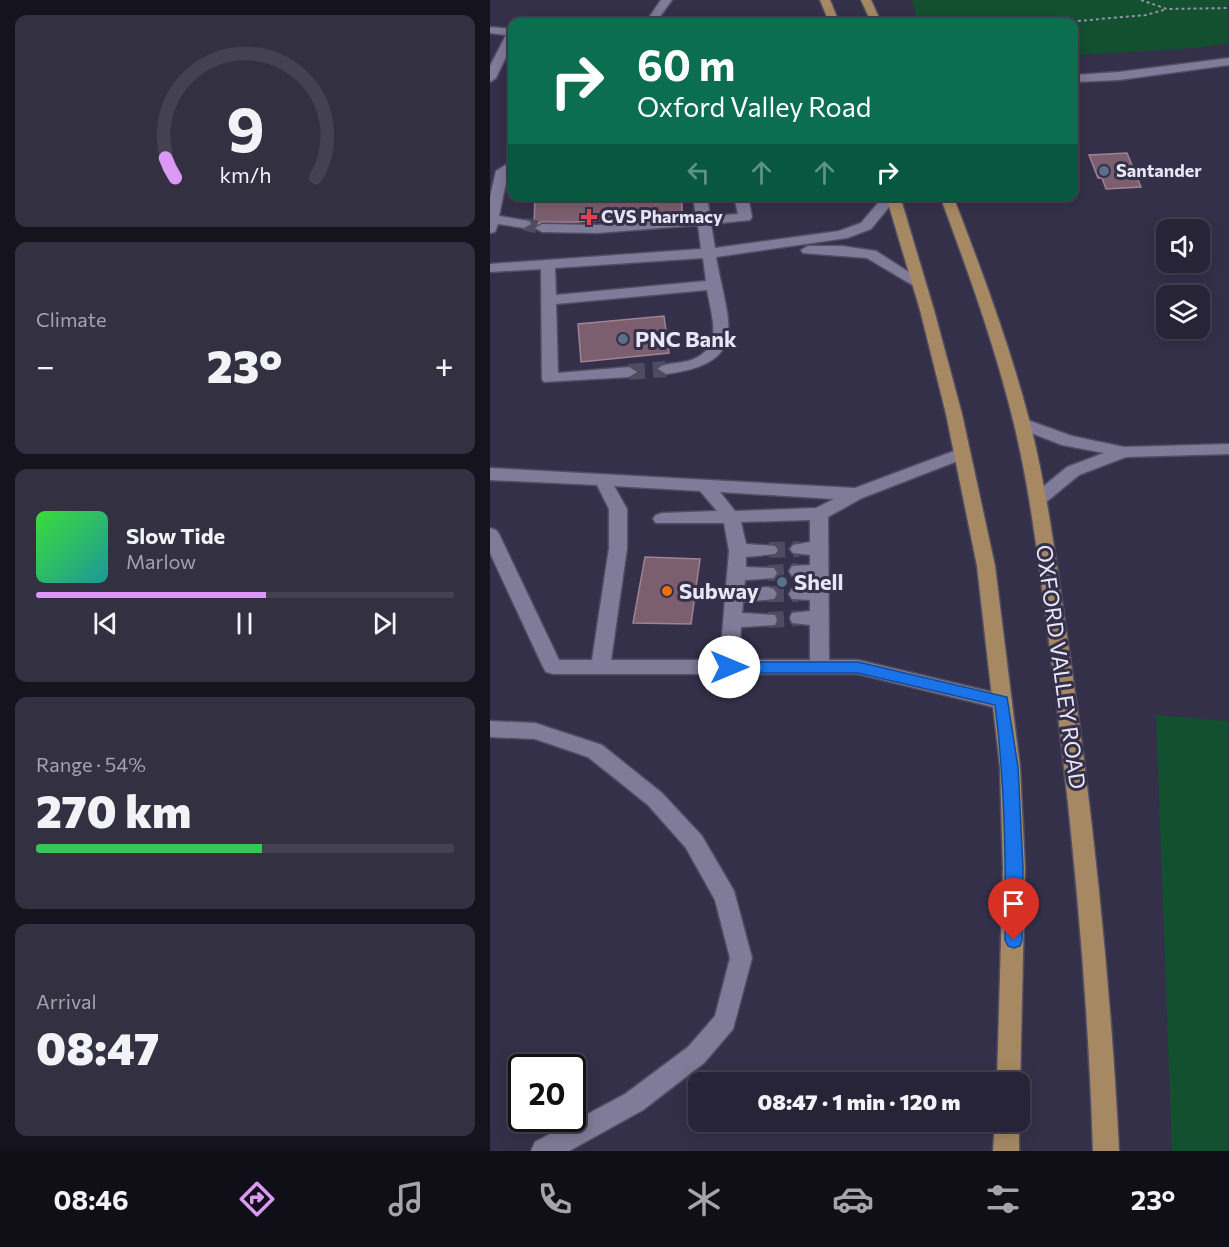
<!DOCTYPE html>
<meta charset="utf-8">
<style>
:root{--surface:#272437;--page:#333042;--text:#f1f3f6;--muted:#a4a4ad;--line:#434152;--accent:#db99f5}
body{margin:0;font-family:Commissioner,sans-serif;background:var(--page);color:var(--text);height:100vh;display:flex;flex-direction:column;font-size:22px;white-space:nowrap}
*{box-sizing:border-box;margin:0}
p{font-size:20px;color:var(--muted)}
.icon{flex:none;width:33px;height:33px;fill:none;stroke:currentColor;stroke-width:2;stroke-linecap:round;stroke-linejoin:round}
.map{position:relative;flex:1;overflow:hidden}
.sheet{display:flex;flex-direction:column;gap:15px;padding:15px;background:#15141e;width:490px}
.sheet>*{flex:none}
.hud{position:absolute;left:18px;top:18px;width:570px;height:183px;border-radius:12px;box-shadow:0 3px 15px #0003,0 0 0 2px var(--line);background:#0b6e4f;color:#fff;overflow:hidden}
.buttons{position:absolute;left:666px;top:219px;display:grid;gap:12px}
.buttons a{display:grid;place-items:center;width:54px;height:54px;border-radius:12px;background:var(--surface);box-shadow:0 3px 15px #0003,0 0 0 2px var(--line);font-size:30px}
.speed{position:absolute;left:18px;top:1054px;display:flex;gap:12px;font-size:30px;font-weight:700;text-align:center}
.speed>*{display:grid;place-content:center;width:78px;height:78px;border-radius:50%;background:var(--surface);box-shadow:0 3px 15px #0003,0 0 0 2px var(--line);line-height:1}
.speed .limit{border:3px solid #111;border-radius:9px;background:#fff;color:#111}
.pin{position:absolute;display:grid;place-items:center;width:51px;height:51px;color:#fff;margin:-62px -26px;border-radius:50% 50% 50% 0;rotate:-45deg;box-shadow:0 0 6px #0007}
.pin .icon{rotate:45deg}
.me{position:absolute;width:66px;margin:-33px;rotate:90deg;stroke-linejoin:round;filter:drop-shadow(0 0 4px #0008)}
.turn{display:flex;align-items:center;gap:21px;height:126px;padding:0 30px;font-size:27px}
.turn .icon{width:78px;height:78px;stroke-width:2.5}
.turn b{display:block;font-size:42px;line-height:51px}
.lanes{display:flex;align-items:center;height:57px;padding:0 30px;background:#0003;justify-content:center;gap:30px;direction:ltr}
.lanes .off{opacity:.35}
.big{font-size:45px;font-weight:800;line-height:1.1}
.sheet .tile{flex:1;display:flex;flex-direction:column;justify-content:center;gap:9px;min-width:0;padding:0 21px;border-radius:12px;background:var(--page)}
.sheet .dial{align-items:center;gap:0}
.dial svg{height:156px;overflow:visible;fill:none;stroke:var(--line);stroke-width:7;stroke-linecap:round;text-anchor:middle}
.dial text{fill:var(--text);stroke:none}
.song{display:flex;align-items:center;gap:18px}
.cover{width:72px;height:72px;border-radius:9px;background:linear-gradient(135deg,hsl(120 70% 55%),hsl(180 70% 35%))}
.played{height:6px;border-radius:3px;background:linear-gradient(90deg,var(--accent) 55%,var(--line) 55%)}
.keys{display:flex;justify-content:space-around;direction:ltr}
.heat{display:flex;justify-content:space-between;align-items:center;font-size:33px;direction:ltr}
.charge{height:9px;border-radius:4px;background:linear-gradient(90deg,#34c759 54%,var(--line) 0)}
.trip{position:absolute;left:198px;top:1072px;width:342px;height:60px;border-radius:12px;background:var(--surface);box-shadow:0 3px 15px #0003,0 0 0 2px var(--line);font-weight:800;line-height:60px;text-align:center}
.menu{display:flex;height:96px;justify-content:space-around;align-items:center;background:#100e16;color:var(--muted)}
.menu .icon{width:42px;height:42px}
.menu .on{color:var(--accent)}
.menu b{font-size:27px;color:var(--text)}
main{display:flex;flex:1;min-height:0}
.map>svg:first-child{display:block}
.green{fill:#135030}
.building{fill:#7c5f6e;stroke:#a18292;stroke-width:1.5}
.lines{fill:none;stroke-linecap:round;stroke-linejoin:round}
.minor-tunnel-far1{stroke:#4f4b63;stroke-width:13;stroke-dasharray:13 6;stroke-linecap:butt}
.minor-tunnel{stroke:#4f4b63;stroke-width:16;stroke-dasharray:16 8;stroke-linecap:butt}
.minor-casing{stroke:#514d62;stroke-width:3}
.major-casing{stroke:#514d62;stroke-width:3}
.path{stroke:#9693a7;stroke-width:2;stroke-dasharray:3 3;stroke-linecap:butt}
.minor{fill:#7f7b98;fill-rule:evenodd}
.major{fill:#a68963;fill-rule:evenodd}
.route{fill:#1a73e8;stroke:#114b97;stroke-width:1.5}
.service-dot{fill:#5c6f8a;stroke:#343049;stroke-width:2}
.health-dot{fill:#e0444e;stroke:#343049;stroke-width:2}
.food-dot{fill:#e8710a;stroke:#343049;stroke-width:2}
.labels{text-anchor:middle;stroke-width:6;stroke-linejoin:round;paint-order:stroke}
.far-poi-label{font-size:18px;font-weight:bold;fill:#e9e7f7;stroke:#343049;text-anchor:start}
.poi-label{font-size:22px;font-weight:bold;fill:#e9e7f7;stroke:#343049;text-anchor:start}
.street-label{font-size:22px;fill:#e9e7f7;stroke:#343049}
</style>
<main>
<section class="sheet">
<div class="tile dial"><svg viewBox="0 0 100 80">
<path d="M14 69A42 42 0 1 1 86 69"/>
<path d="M14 69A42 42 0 0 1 9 59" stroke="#db99f5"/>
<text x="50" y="56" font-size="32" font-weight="700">9</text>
<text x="50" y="72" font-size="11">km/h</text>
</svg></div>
<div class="tile"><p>Climate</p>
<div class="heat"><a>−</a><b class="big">23°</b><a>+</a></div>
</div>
<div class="tile">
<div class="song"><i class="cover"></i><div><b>Slow Tide</b><p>Marlow</p></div></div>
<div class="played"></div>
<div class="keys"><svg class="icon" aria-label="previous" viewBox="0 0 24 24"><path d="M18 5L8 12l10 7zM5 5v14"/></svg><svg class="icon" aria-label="pause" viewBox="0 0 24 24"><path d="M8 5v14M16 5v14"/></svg><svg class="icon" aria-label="next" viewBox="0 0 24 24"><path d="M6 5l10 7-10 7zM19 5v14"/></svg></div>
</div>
<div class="tile"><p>Range · 54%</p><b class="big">270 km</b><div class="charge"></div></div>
<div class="tile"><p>Arrival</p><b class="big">08:47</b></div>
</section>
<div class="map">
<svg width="739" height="1151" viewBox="0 0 739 1151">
<rect width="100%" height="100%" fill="#343049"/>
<path class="green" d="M 422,0 L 738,0 L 738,43 L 706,48 L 584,55 L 584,22 L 428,22 Z
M 666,715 L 738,721 L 738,1151 L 682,1151 Z"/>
<path class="building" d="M 637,153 L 651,187 L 616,189 L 612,178 L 608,178 L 599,155 Z
M 45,196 L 192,196 L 192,214 L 86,222 L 52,222 L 44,226 Z
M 174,316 L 179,353 L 91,362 L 88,324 Z
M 155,557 L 210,559 L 201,624 L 143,623 Z"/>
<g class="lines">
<path class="minor-tunnel-far1" d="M 34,224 L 52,228"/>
<path class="minor-tunnel" d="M 139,372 L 176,369
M 279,550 L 309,549
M 278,573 L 308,571
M 278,594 L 308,594
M 278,620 L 309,618"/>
<defs>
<path id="minor" d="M 171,0 L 182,0 L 166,22 L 156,22 Z
M 0,27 L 22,29 L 22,44 L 6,78 L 0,82 L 0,66 L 16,35 L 0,33 Z
M 739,58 L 739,65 L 629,80 L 584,82 L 584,75 L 629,72 Z
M 22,161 L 22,170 L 18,173 L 9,216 L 39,221 L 41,224 L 34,228 L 8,224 L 5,232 L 0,233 L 0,197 L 6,171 Z
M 203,196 L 217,196 L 220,216 L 248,214 L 244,196 L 258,196 L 262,217 L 260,220 L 221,224 L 225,248 L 349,231 L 371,223 L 394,196 L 408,196 L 381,229 L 357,238 L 226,257 C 237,321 263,363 176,374 L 168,369 L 171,366 C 180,363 189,363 198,361 C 235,350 222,318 217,290 L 66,304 L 68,373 L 139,367 L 147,372 L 139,377 L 54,382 L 52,379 L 51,269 L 0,272 L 0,264 L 211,249 L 208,225 L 108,233 L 52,232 L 45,228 L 52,224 L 108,225 L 206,217 ZM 213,258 L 216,281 L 66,295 L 65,268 Z
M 318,246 L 352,246 L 386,251 L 436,283 L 429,287 L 424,286 L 377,258 L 313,253 L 311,250 Z
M 532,418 L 582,436 L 634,447 L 739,444 L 739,454 L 636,457 L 589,475 L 555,503 L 543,503 L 540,499 L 543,495 L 577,467 L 614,453 L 572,445 L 526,427 L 524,423 L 526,419 Z
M 472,448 L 478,449 L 480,453 L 478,457 L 372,498 L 338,517 L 339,660 L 368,660 L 519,696 L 522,701 L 519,706 L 512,709 L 368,674 L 63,674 L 56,672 L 53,667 L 0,553 L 0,528 L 6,530 L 9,534 L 69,660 L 102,660 L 119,548 L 119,509 L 107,485 L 0,480 L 0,468 L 365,488 ZM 124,486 L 210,491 L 227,511 L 172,513 L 166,515 L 163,519 L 166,523 L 234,523 L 239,551 L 230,660 L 121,660 L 137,548 L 137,509 ZM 230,492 L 344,499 L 326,508 L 245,511 ZM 320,520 L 320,542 L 303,545 L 300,549 L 303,553 L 320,555 L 320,565 L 302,566 L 299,571 L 302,576 L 320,577 L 320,587 L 302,589 L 299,594 L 302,599 L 320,600 L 320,611 L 302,613 L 300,618 L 302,623 L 320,625 L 320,660 L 249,660 L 251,627 L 285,625 L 287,620 L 285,615 L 252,613 L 253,602 L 284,599 L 287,594 L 284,589 L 278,587 L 254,589 L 255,580 L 284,578 L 287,573 L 284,568 L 256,567 L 256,557 L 285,554 L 288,550 L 285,546 L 256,544 L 251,522 Z
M 0,721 L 45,723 L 112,745 L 172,793 L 212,836 L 244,891 L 262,958 L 243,1029 L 214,1063 L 153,1110 L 79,1151 L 41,1151 L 45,1142 L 135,1094 L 198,1047 L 225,1016 L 240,958 L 225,900 L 196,848 L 158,805 L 98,757 L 45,739 L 0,737 Z"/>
<path id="major" d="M 330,0 L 340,0 L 349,22 L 339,22 Z
M 371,0 L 381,0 L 391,22 L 381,22 Z
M 396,196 L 410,196 L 444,310 L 472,414 L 505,566 L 530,767 L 535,868 L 530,1087 L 530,1083 L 507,1083 L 513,868 L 510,767 L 487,566 L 456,414 L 430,310 Z
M 450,196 L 463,196 C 492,271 520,346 540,423 C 560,502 569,584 581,664 C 604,826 621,988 629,1151 L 603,1151 C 598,988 582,826 562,665 C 551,584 543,503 524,424 C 505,346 478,271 450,196 Z
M 505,1122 L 529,1122 L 529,1151 L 503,1151 Z"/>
</defs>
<use href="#minor" class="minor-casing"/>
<use href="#major" class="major-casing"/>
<path class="path" d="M 651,0 L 677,9 L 739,8
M 576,22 L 656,15 L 677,9"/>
<use href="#minor" class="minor"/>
<use href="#major" class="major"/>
</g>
<path class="route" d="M 239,662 L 368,662 L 517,697 L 528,767 L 533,868 L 532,940 L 530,946 L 524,948 L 518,946 L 515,940 C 516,861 515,783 505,705 L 368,673 L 239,673 L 234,671 L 232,667 L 234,663 Z"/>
<g class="service-dot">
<circle cx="614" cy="171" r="6"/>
<circle cx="133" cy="339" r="6"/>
<circle cx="292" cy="582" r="6"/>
</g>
<path class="health-dot" d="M96 208h6v6h6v6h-6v6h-6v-6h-6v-6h6z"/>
<circle class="food-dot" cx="177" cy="591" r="6"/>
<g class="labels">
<g class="far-poi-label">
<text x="626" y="177">Santander</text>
<text x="111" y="223">CVS Pharmacy</text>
</g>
<g class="poi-label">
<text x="145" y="347">PNC Bank</text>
<text x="304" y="590">Shell</text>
<text x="189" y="599">Subway</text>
</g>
<g class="street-label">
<text transform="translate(571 667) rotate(82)" y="8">OXFORD VALLEY ROAD</text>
</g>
</g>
</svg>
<div class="buttons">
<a><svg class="icon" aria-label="sound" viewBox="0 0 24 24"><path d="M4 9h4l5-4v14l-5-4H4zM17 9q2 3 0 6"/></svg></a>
<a><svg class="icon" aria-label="layers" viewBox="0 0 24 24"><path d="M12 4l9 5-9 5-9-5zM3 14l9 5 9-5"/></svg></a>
</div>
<div class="speed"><div class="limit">20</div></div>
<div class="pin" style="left:524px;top:940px;background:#d93025"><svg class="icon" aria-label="arrive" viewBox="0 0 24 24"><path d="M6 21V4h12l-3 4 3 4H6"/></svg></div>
<svg class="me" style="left:239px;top:667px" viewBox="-20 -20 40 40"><circle r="19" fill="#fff"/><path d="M0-13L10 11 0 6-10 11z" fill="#1a73e8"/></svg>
<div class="trip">08:47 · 1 min · 120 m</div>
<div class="hud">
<div class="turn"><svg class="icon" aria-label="right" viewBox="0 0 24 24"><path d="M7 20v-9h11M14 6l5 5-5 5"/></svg><div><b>60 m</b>Oxford Valley Road</div></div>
<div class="lanes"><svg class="icon off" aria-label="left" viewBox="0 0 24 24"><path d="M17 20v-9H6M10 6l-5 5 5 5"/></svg><svg class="icon off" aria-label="ahead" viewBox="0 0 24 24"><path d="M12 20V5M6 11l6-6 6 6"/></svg><svg class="icon off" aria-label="ahead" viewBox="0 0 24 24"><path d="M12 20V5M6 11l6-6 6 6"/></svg><svg class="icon" aria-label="right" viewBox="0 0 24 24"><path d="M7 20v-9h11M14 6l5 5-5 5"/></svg></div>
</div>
</div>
</main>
<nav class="menu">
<b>08:46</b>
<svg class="icon on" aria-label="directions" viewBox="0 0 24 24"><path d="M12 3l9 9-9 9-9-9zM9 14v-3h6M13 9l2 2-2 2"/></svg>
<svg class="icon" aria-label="music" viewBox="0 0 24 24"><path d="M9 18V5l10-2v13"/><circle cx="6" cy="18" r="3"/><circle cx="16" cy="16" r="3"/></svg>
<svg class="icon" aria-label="phone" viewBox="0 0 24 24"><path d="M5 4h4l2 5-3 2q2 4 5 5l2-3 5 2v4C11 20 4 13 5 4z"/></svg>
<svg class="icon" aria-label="climate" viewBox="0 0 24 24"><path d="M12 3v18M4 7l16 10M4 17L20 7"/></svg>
<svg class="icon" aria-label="car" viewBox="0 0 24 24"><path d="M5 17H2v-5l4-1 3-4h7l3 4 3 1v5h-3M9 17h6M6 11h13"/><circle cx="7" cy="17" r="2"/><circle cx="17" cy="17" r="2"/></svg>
<svg class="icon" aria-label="filters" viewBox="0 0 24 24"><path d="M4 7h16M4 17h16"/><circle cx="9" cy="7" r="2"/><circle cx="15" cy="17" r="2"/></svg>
<b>23°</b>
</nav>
